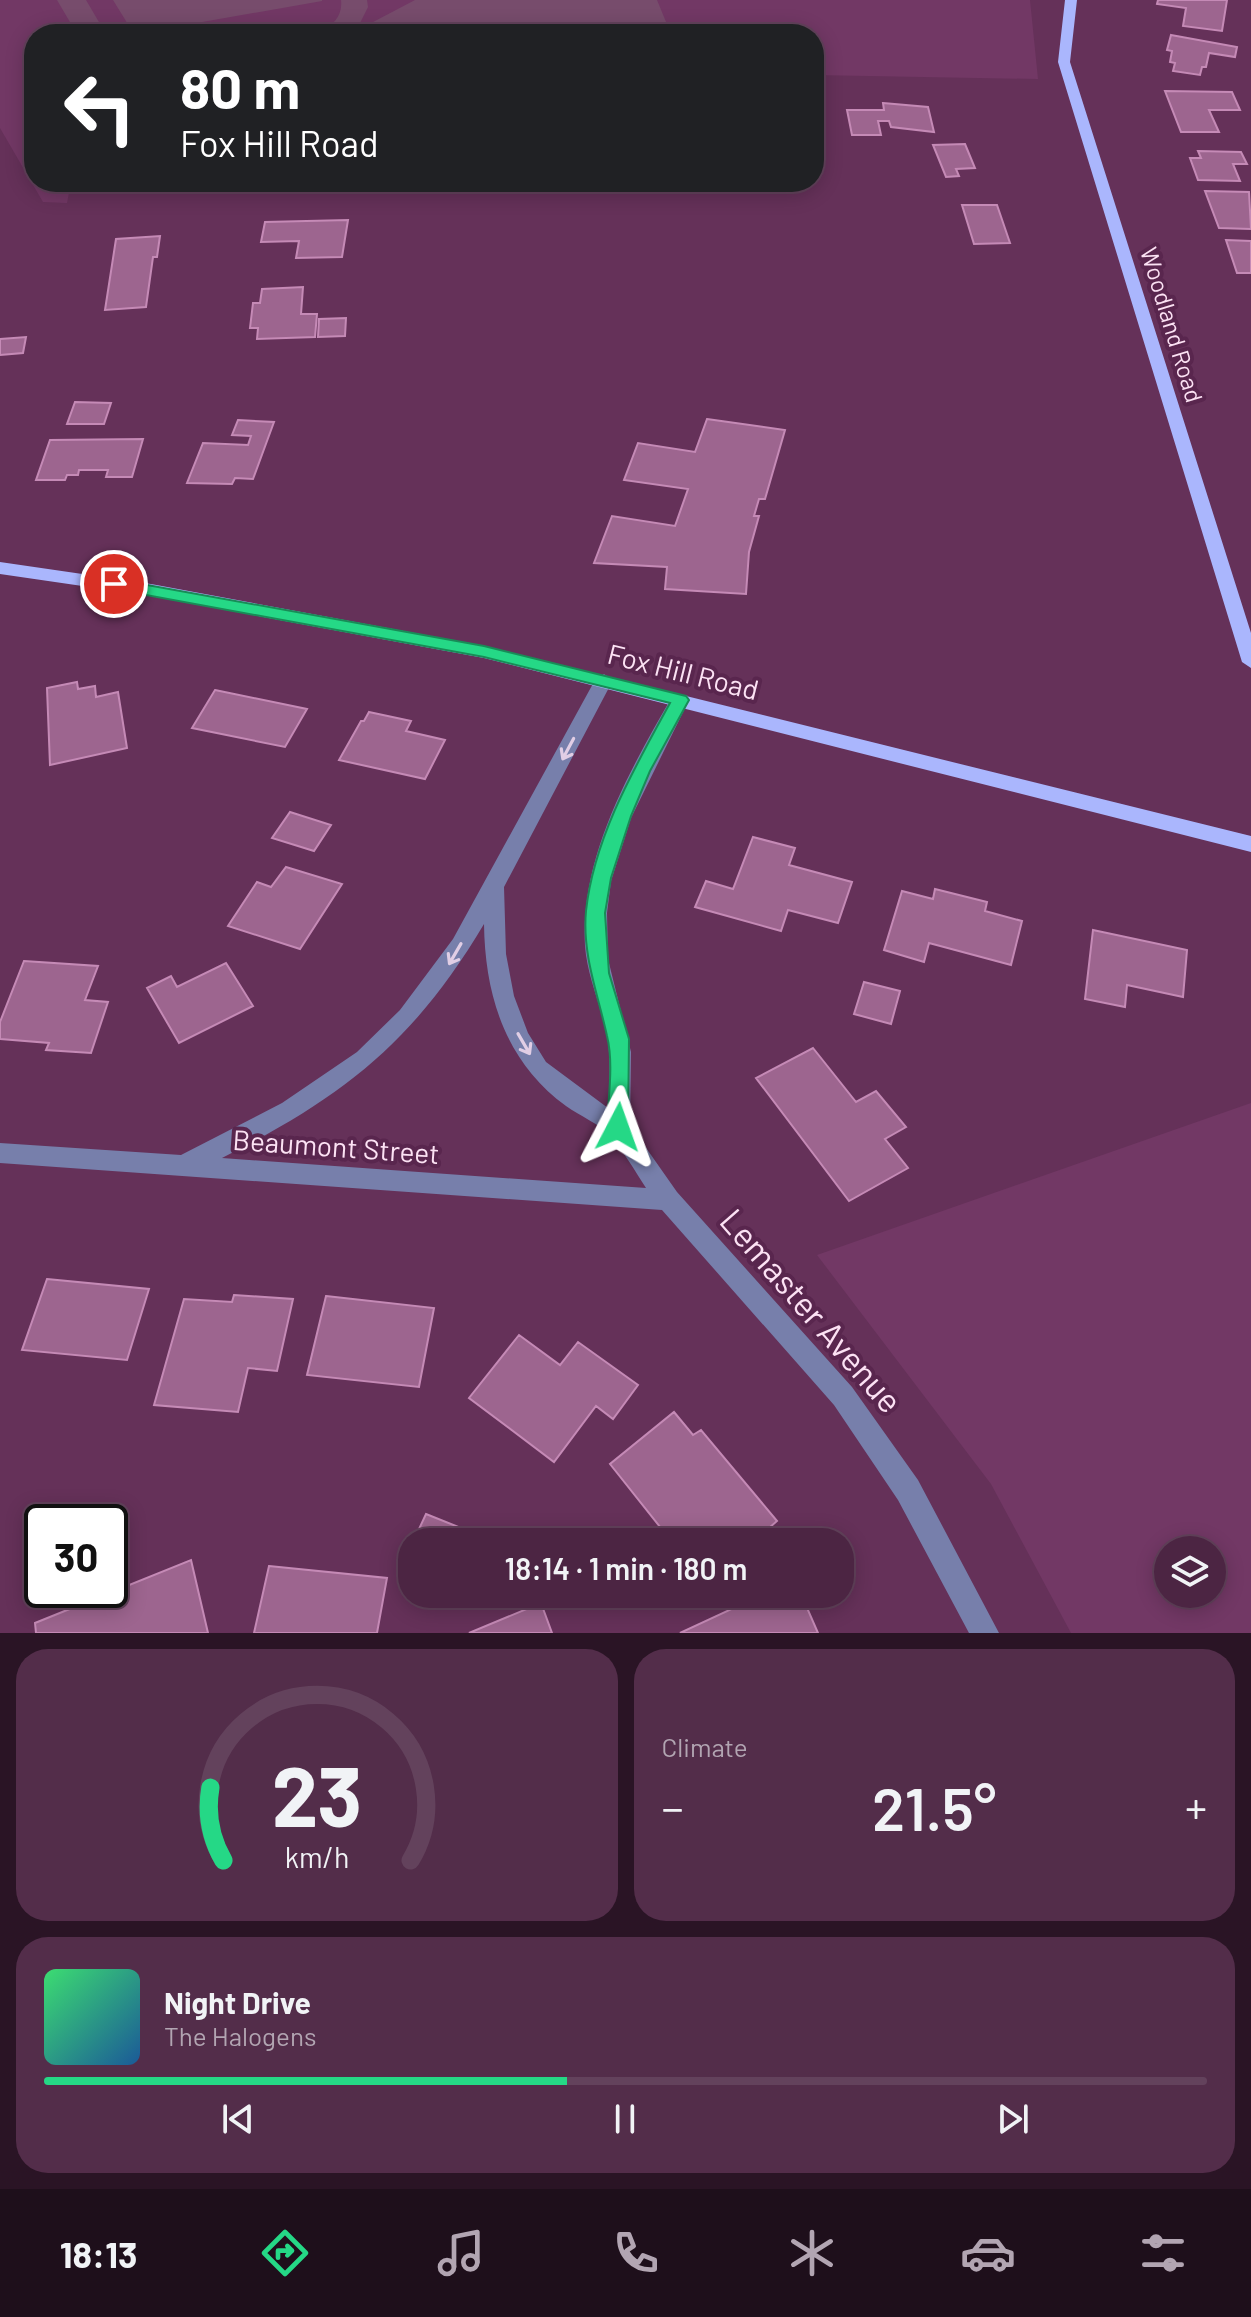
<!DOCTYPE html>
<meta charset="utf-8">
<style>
:root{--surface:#4c2543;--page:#532d4a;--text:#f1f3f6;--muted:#b2a5b2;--line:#63425c;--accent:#25d886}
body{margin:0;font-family:Barlow,sans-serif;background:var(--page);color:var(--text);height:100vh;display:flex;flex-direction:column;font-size:30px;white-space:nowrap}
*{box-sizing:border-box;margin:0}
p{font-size:26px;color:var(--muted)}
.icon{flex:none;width:44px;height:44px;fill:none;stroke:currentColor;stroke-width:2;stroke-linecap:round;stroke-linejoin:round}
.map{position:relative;height:1633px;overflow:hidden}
.side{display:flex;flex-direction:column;gap:16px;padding:16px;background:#2a1425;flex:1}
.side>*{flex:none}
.hud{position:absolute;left:24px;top:24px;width:800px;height:168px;border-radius:32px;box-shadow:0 4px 20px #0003,0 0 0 2px var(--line);background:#202124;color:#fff;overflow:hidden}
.controls{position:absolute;left:1154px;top:1536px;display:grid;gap:16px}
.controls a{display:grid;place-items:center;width:72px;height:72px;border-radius:50%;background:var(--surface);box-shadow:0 4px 20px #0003,0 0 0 2px var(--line);font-size:40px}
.speed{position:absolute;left:24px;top:1504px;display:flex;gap:16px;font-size:40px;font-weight:700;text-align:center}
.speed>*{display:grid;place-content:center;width:104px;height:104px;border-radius:50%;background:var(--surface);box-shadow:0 4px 20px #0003,0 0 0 2px var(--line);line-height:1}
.speed .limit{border:4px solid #111;border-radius:12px;background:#fff;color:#111}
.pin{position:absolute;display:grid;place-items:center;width:68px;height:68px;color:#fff;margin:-34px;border:4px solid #fff;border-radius:50%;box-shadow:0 2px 8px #0007}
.me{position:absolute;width:88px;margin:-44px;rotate:4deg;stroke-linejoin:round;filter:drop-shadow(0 0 6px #0008)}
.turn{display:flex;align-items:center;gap:28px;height:168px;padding:0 24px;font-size:36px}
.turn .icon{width:104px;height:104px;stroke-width:2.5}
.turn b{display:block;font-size:56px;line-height:68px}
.big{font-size:60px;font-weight:600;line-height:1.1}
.side .card{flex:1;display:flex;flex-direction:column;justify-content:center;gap:12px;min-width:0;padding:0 28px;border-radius:32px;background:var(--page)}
.side .dial{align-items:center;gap:0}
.dial svg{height:208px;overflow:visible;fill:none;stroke:var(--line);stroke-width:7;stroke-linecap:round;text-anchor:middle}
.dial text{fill:var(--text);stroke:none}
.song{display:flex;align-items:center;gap:24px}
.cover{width:96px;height:96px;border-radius:12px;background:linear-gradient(135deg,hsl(140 70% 55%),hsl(210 70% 35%))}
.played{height:8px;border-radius:4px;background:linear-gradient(90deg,var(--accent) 45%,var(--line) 45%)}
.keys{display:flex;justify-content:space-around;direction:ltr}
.heat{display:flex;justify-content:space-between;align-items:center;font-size:44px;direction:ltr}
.side .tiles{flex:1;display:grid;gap:16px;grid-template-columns:1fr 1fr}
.card:last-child{grid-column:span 2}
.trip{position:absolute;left:398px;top:1528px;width:456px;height:80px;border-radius:32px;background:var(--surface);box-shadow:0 4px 20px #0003,0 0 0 2px var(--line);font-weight:600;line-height:80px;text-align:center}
.tab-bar{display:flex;height:128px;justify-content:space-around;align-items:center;background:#1e0f1b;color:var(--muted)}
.tab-bar .icon{width:56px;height:56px}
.tab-bar .active{color:var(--accent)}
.tab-bar b{font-size:36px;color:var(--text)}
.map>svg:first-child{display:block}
.built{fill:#723865;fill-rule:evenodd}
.green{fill:#774c6c}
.building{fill:#9d658f;stroke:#c58ab6;stroke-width:2}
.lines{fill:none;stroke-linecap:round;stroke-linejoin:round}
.minor{fill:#777fab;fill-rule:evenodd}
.major{fill:#aab6fd;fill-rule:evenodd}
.oneway{stroke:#e1cee5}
.route{fill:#25d886;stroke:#188c57;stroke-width:2}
.labels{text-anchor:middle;stroke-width:8;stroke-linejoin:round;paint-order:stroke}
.far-street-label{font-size:24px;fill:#fce2f4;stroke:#59264e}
.street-label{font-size:28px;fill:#fce2f4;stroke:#59264e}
.near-street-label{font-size:34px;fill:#fce2f4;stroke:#59264e}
</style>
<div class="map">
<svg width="1251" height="1633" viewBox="0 0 1251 1633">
<rect width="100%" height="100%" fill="#653159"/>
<path class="built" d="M 0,0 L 1030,0 L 1038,79 L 814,75 L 814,34 L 34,34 L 34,182 L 71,182 L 67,203 L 43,202 L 0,128 Z
M 177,182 L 798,182 L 798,190 L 173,194 Z
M 1251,1103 L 1251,1633 L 1071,1633 L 991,1484 L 817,1255 ZM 1168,1550 L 1212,1550 L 1212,1594 L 1168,1594 Z"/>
<path class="green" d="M 57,0 L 86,0 L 106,34 L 77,34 Z
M 113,0 L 322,0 L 322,1 L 134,34 Z
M 341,0 L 367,0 L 368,7 L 356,31 L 415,0 L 657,0 L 671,34 L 321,34 C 333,24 343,16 341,0 Z"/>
<path class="building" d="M 1158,0 L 1227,0 L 1222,31 L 1183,26 L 1186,8 L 1157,4 Z
M 1171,35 L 1237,47 L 1235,57 L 1209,53 L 1206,67 L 1202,67 L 1200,75 L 1173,71 L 1175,63 L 1170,62 L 1172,51 L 1167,50 Z
M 1165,91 L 1232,92 L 1240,110 L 1209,110 L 1219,132 L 1181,132 Z
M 883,103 L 928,107 L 934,132 L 891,127 L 889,121 L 878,121 L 881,135 L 852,135 L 847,110 L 884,110 Z
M 965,144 L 975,168 L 956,169 L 959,176 L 946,177 L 933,145 Z
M 1198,151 L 1241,152 L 1247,164 L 1233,164 L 1240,181 L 1198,180 L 1190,158 L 1201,158 Z
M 1205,191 L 1249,192 L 1251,229 L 1219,228 Z
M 962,205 L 997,205 L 1010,243 L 974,244 Z
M 348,220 L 342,257 L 296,258 L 299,241 L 261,242 L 265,222 Z
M 160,236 L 157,257 L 153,257 L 146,307 L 105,310 L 116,239 Z
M 1226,240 L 1251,241 L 1251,273 L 1237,273 Z
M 303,287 L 301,314 L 317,314 L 315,337 L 257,339 L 258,328 L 250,328 L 253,303 L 260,303 L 262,289 Z
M 346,318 L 345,336 L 318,337 L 319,319 Z
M 26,337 L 23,353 L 0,355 L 0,339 Z
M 75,402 L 111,403 L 104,424 L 67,424 Z
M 707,419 L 785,430 L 765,499 L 759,499 L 754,516 L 759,516 L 749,552 L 746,594 L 665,589 L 667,567 L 594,563 L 612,516 L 675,526 L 688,489 L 624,480 L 638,443 L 695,452 Z
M 238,420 L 274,422 L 253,479 L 235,478 L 232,484 L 187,483 L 203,443 L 248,445 L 251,436 L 232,435 Z
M 143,439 L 132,477 L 106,477 L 108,470 L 79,470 L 78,475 L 67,475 L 65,480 L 36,480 L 50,440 Z
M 77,682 L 78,689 L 95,686 L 96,697 L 118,692 L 127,748 L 50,765 L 47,688 Z
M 215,690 L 307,709 L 285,747 L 192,728 Z
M 369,712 L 411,721 L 406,731 L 445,740 L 425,779 L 339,760 L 361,721 L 364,721 Z
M 290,812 L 331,825 L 314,851 L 272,838 Z
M 753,837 L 795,848 L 789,865 L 852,882 L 838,923 L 788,910 L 781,931 L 695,907 L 706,881 L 733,889 Z
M 286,867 L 342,884 L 300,949 L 228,926 L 257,882 L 271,887 Z
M 935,889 L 987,902 L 985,911 L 1022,921 L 1011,965 L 929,943 L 924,962 L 884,950 L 902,891 L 933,899 Z
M 1093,930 L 1187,950 L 1183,997 L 1127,985 L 1125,1007 L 1085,999 Z
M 24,961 L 98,966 L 85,1000 L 108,1002 L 91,1053 L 46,1050 L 49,1043 L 0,1039 L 0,1022 Z
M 226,963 L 253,1006 L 179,1043 L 147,988 L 171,976 L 177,987 Z
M 864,982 L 900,991 L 891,1024 L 854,1014 Z
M 813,1048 L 856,1102 L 876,1091 L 906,1127 L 885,1139 L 908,1168 L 849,1201 L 756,1078 Z
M 47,1279 L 149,1289 L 127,1360 L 22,1350 Z
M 234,1295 L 293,1299 L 277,1371 L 248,1368 L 238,1412 L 154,1405 L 184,1299 L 232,1302 Z
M 326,1296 L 434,1308 L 419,1387 L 307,1375 Z
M 519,1335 L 560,1365 L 578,1342 L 638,1385 L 613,1419 L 596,1406 L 554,1462 L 469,1398 Z
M 674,1412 L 693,1435 L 701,1430 L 777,1521 L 753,1542 L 672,1542 L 610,1464 Z
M 426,1514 L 471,1532 L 467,1542 L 413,1542 Z
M 191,1560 L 208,1633 L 36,1633 L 35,1623 Z
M 269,1566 L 387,1578 L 377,1633 L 254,1633 Z
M 764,1594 L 801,1594 L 818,1633 L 680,1633 Z
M 541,1603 L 552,1633 L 469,1633 Z"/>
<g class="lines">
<path class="minor" d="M 604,674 L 613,680 L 504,887 L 506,954 L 514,996 L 528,1033 L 546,1062 L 608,1108 C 610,1082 611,1055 606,1029 C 599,1001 587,974 585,946 C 580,856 630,770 673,695 L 687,695 L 689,700 L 631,818 L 611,881 L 607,913 L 608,959 L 631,1052 L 630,1125 L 677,1192 L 852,1387 L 918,1480 L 999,1633 L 969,1633 L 898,1500 L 834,1405 L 662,1210 L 0,1163 L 0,1143 L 181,1155 L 282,1103 L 357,1052 L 400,1010 L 453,939 L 595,680 ZM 484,924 C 485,997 506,1062 566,1106 C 580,1116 600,1124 611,1137 C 624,1152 635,1171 646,1188 L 222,1158 C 343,1097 414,1042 484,924 Z"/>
<path class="major" d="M 1065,0 L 1077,0 L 1070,62 L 1251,633 L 1251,668 L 1242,662 L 1058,62 Z
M 0,562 L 151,584 L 484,646 L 1251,836 L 1251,852 L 484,658 L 151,596 L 0,574 Z"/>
</g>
<defs><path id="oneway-shaft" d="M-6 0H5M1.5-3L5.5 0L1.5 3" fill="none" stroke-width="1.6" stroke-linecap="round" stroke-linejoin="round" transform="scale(2)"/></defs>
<g class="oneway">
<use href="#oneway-shaft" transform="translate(568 749) rotate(118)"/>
<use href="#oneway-shaft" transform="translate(455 954) rotate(120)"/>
<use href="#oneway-shaft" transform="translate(524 1044) rotate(60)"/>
</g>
<path class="route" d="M 114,579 L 484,646 L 686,696 L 689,700 L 650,771 L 631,816 L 611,878 L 605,913 L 609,973 L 629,1039 L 628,1127 L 625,1134 L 618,1137 L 610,1134 L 607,1127 C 608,1099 614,1064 607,1036 C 598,994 582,955 586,911 C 594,837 635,767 670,703 L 484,657 L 108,588 L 108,581 Z"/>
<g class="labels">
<g class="far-street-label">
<text transform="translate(1171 325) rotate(73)" y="8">Woodland Road</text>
</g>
<g class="street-label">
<text transform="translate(683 672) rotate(14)" y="10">Fox Hill Road</text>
<text transform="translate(336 1147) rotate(4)" y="10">Beaumont Street</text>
</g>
<g class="near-street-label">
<text transform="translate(811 1311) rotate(49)" y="12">Lemaster Avenue</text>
</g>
</g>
</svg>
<div class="controls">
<a><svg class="icon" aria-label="layers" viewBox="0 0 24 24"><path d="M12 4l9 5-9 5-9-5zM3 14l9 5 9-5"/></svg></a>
</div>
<div class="speed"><div class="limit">30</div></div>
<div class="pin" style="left:114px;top:584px;background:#d93025"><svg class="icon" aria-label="arrive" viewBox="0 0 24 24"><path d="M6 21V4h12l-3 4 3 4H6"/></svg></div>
<svg class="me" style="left:618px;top:1127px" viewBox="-20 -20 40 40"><path d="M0-17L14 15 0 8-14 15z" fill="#25d886" stroke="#fff" stroke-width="4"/></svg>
<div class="trip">18:14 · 1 min · 180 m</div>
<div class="hud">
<div class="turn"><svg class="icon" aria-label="left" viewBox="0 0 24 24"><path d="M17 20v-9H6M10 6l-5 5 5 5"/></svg><div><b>80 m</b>Fox Hill Road</div></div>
</div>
</div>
<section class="side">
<div class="tiles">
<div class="card dial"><svg viewBox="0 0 100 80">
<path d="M14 69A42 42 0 1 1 86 69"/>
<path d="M14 69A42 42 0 0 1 9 41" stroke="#25d886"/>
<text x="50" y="56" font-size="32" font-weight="700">23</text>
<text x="50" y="72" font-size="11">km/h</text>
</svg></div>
<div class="card"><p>Climate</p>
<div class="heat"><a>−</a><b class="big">21.5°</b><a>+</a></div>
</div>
<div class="card">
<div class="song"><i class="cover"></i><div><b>Night Drive</b><p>The Halogens</p></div></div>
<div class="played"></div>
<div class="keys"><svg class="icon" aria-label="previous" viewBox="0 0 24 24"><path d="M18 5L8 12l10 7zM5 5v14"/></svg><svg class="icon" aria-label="pause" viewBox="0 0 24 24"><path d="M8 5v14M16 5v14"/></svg><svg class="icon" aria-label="next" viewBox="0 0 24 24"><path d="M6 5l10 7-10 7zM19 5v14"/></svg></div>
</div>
</div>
</section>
<nav class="tab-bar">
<b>18:13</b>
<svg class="icon active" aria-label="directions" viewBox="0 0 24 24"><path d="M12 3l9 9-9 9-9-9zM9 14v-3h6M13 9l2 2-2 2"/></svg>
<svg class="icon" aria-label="music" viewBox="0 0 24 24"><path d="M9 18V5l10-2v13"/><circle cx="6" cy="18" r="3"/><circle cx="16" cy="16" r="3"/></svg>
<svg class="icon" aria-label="phone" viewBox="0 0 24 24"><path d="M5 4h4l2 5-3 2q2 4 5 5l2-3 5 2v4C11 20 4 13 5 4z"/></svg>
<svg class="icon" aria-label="climate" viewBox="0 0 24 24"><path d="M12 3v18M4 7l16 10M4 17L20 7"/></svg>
<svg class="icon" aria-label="car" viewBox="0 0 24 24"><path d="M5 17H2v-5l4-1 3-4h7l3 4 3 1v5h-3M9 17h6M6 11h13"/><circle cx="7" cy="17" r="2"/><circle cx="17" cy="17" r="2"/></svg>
<svg class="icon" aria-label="filters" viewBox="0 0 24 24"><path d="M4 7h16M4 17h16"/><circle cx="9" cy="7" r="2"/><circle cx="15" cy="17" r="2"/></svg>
</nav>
